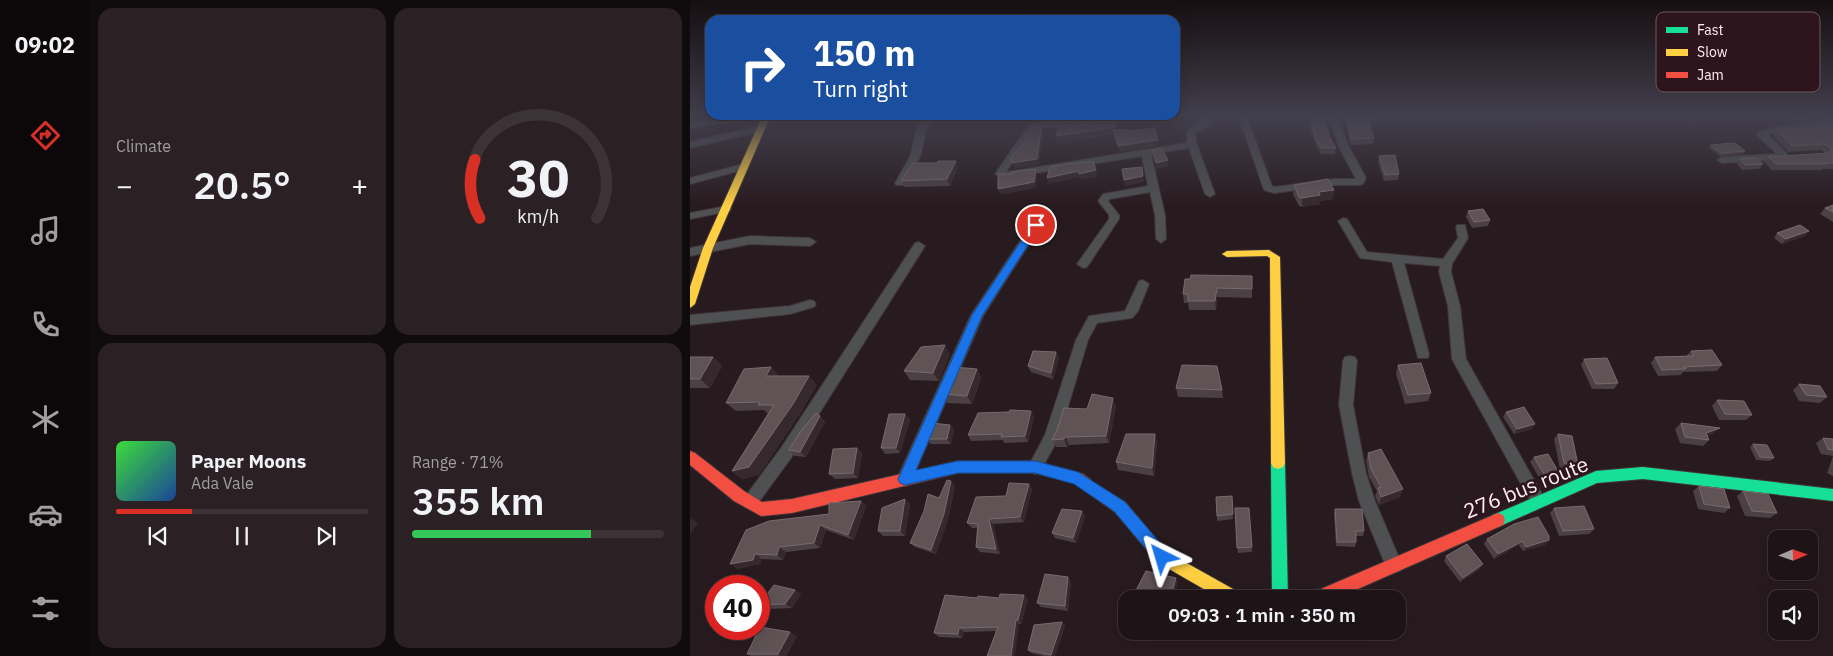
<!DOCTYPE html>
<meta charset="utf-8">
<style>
:root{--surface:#1e1417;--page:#2b2124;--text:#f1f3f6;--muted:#a19ea1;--line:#3c3336;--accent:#d93025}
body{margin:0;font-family:"IBM Plex Sans",sans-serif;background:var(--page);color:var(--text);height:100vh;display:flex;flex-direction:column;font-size:19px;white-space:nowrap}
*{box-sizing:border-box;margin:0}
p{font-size:16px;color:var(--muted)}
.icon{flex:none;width:28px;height:28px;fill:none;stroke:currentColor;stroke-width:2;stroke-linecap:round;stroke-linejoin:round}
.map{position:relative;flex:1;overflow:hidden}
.side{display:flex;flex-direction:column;gap:8px;padding:8px;background:#100b0d;width:600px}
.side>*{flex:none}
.banner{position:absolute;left:15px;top:15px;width:475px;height:105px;border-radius:15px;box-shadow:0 5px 20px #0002,0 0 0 1px var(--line);background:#1a4fa0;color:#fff;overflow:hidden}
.needle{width:32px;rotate:88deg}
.fabs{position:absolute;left:1078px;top:530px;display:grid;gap:10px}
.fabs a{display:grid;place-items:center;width:50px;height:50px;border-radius:10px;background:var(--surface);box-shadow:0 5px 20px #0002,0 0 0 1px var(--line);font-size:25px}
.speed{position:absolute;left:15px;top:575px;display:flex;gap:10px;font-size:25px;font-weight:700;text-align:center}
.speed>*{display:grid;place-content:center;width:65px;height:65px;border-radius:50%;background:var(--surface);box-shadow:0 5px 20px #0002,0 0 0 1px var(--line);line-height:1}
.speed .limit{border:8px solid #d22;background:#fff;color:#111}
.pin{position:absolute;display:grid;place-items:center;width:42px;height:42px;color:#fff;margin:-21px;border:2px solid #fff;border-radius:50%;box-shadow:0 1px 5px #0007}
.me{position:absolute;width:55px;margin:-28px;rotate:320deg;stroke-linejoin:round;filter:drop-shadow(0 0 4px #0008)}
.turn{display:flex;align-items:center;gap:18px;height:105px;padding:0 25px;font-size:22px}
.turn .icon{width:65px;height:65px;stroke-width:2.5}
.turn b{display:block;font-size:35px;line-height:42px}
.big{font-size:38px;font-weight:600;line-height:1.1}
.side .card{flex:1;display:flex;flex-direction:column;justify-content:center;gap:8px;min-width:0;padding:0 18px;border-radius:15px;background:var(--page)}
.side .dial{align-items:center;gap:0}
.dial svg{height:130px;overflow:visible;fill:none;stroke:var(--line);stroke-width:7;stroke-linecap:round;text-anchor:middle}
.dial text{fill:var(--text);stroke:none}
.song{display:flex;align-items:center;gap:15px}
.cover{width:60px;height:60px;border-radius:8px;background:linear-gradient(135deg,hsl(120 70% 55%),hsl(220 70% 35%))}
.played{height:5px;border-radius:2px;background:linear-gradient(90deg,var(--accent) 30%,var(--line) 30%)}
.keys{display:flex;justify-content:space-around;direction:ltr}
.heat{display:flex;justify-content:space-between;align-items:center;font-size:28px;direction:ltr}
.charge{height:8px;border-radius:4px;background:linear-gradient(90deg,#34c759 71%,var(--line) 0)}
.side .tiles{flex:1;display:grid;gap:8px;grid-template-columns:repeat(2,1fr)}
.trip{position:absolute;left:428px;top:590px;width:288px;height:50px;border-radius:15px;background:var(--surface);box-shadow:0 5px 20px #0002,0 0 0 1px var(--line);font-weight:600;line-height:50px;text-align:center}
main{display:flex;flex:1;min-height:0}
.dock{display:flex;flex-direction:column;width:90px;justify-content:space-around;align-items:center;background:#0c0809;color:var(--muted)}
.dock .icon{width:35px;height:35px}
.dock .on{color:var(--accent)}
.dock b{font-size:22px;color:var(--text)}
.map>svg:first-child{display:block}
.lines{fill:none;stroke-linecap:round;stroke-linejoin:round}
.street-casing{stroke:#413539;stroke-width:2}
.fast-casing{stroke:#413539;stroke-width:2}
.slow-casing{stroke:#413539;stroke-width:2}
.jam-casing{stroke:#413539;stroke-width:2}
.street{fill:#4e5051;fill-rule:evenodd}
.fast{fill:#16e098;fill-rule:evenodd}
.slow{fill:#ffcf43;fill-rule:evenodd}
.jam{fill:#f24e42;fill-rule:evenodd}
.wall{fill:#4b4043}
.shaded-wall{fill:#35292d}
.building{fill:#5f5356;stroke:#786b6f}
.route{fill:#1a73e8;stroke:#114b97}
.labels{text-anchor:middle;stroke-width:5;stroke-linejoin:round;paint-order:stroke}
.near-street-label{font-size:21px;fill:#feeff3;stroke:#2e151d}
.key{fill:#2e151d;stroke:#6c565d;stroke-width:1}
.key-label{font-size:14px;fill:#feeff3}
</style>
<main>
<nav class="dock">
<b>09:02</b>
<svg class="icon on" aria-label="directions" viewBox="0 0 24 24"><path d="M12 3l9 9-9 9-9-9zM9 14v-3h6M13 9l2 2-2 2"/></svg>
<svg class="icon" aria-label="music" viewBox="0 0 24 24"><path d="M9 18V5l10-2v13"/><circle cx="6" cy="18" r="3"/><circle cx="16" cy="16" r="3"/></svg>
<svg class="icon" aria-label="phone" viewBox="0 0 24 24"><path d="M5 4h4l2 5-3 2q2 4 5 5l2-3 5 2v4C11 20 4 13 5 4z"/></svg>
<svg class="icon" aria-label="climate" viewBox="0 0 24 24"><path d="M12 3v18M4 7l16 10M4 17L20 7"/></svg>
<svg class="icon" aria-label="car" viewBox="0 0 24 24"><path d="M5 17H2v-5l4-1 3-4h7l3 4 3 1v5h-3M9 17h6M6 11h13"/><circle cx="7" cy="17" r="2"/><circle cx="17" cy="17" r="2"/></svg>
<svg class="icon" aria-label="filters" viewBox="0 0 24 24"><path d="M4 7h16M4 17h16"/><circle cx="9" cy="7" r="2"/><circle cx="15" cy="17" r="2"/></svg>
</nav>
<section class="side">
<div class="tiles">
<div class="card"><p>Climate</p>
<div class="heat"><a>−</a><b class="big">20.5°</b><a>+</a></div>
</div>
<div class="card dial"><svg viewBox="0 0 100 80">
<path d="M14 69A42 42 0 1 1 86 69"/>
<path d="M14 69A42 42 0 0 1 11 33" stroke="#d93025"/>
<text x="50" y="56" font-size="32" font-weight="700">30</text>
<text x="50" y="72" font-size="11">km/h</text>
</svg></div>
<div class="card">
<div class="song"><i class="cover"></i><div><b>Paper Moons</b><p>Ada Vale</p></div></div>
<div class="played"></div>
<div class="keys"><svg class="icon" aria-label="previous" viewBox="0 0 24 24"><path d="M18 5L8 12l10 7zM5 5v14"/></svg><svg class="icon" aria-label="pause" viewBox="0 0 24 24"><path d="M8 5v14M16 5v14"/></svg><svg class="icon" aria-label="next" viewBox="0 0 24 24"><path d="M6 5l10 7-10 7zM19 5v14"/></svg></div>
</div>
<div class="card"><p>Range · 71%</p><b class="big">355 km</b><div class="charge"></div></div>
</div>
</section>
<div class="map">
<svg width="1143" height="656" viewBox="0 0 1143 656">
<rect width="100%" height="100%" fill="#281b1f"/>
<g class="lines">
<defs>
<path id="street" d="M 56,115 L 80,115 L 76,118 L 0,128 L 0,122 Z
M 237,115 L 245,115 L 237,128 L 230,157 L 214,185 L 206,185 L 205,183 L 220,157 L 227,128 Z
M 421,115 L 431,115 L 422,122 L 345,129 L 316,172 L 497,143 L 497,130 L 511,123 L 509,115 L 517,115 L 521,124 L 505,133 L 507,145 L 525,194 L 520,197 L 515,194 L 499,148 L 461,154 L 475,215 L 476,239 L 471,243 L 466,239 L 465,215 L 460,192 L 420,199 L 418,201 L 429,215 L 429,219 L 397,267 L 393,268 L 387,264 L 419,219 L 419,215 L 408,201 L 413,194 L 458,186 L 452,156 L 315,178 L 305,174 L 339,125 L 347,122 Z
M 548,115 L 556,115 L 582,186 L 585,187 L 644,179 L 666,179 L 648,145 L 639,115 L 647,115 L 658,145 L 676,178 L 673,184 L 669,185 L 644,185 L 584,193 L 574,190 Z
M 667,115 L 690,115 L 690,116 C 685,120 671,119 667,115 Z
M 995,115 L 1005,115 L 1008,118 L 1004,121 Z
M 1143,118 L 1143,124 L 1078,134 L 1098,155 L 1098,159 L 1032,163 L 1027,160 L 1032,157 L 1087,154 L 1067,135 L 1072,130 Z
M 69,126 L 74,129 L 72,131 L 0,148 L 0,142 Z
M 53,164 L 58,167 L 56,169 L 0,184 L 0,178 Z
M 36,206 L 40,207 L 41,209 L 40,211 L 0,219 L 0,213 Z
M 356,207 L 361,210 L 293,316 L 220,484 L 215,486 L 210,484 L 207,479 L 281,315 L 352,208 Z
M 653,218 L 657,219 L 677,252 L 753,259 L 768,238 L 766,227 L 767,225 L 775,225 L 778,238 L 762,264 L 761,272 L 770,306 L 776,359 L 853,496 L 856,501 L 853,506 L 848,508 L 843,506 L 762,359 L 758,306 L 749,272 L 750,266 L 714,263 L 739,354 L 738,358 L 728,358 L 727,354 L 702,262 L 670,258 L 648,221 Z
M 60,236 L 120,238 L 126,242 L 120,246 L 60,244 L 0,256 L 0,248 Z
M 229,242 L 235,246 L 101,458 L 65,507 L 60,509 L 55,507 L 52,502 L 55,497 L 91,448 L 225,243 Z
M 453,280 L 459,284 L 448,311 L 442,318 L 407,323 L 398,340 L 369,437 L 350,472 L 345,474 L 340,472 L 338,467 L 355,435 L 386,340 L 399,316 L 435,311 L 449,281 Z
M 120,300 L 124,301 L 126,304 L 124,307 L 100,314 L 0,325 L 0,315 L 100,306 Z
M 660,356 L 665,357 L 667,361 L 663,405 L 676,473 L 685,501 L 712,565 L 710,571 L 704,573 L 698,571 L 669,501 L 662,473 L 649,405 L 653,361 L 655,357 Z"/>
<path id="fast" d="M 588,457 L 593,459 L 595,463 L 598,599 L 582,599 L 581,463 L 583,459 Z
M 953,467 L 1143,489 L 1143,501 L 953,479 L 907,483 L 808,527 L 803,525 L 801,520 L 803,515 L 906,471 Z"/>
<path id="slow" d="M 73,115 L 81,115 L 23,248 L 5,304 L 0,308 L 0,287 L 13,248 Z
M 579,250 L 590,257 L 595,463 L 593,467 L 588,469 L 583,467 L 581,463 L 580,258 L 577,256 L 537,257 L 532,254 L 537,251 Z
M 396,478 L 435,502 L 477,552 L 552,594 L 555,599 L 531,599 L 467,562 L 425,512 L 391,488 L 389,484 L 391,480 Z"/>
<path id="jam" d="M 0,451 L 5,453 L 54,491 L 72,502 L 102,499 L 268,461 L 345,461 L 393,474 L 401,480 L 403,484 L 401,488 L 396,490 L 384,483 L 345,473 L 268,473 L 102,513 L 71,516 L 44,501 L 0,465 Z
M 808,513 L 813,515 L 815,520 L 813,525 L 645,599 L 607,599 L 610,594 L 631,589 Z"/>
</defs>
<use href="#street" class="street-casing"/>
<use href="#fast" class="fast-casing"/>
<use href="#slow" class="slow-casing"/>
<use href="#jam" class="jam-casing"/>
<use href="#street" class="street"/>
<use href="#fast" class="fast"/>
<use href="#slow" class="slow"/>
<use href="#jam" class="jam"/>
</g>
<path class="wall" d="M 621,115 L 633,115 L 640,138 L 646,148 L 645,154 L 631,154 L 626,146 L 620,128 L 621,122 L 624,122 Z
M 655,115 L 681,115 L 682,120 L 682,126 L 680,126 L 684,138 L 683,144 L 660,145 Z
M 946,115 L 974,115 L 973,117 L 955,121 Z
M 1094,115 L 1134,115 L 1132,118 L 1102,123 Z
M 1143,121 L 1143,169 L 1132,169 L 1132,170 L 1082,170 L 1074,162 L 1078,157 L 1136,153 L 1131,150 L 1098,152 L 1083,136 L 1087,130 L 1110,130 L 1113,126 Z
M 1020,145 L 1055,151 L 1053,154 L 1030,156 L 1019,148 Z
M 689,156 L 709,174 L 708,180 L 694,181 L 688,162 Z
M 1050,159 L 1073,164 L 1069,169 L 1052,170 L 1047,164 Z
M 268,167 L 260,186 L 214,187 L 211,181 Z
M 604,185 L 644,190 L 643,199 L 630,201 L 630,204 L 612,207 L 609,206 L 603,194 Z
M 1143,205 L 1143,222 L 1130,214 L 1135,208 Z
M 778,211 L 800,220 L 798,226 L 782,228 L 776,217 Z
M 1119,231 L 1115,236 L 1092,244 L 1084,238 L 1087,233 Z
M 562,276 L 562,298 L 527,297 L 526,310 L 499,310 L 498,303 L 494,303 L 493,294 Z
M 1001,351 L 1032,365 L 1027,371 L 993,372 L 991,375 L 968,376 L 961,363 L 965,357 L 996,356 Z
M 366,352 L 369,358 L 363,379 L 341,372 L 338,366 Z
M 260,354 L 249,381 L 220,380 L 214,371 Z
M 0,357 L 23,357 L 32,366 L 20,388 L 0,388 Z
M 894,359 L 928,383 L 924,389 L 902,389 L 891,365 Z
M 708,365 L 741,393 L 738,401 L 715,404 L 706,374 Z
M 287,369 L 291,378 L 282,404 L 257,403 L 252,394 Z
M 89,376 L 127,385 L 111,412 L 69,475 L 52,479 L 42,471 L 78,413 L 77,413 L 74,410 L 46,411 L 36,403 Z
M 1109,384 L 1137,397 L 1130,403 L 1109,401 L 1103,390 Z
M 486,388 L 532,390 L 533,398 L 488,397 Z
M 1027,400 L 1062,415 L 1056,420 L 1029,420 L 1022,406 Z
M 426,406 L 419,443 L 379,445 L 377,447 L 366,447 L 362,440 L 397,409 Z
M 816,412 L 842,429 L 824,434 L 813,417 Z
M 215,414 L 220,420 L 210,453 L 195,454 L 191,448 Z
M 130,416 L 135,422 L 116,457 L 105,456 L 99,450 Z
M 344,417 L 338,442 L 314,443 L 313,440 L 281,441 L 278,435 Z
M 991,423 L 1024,433 L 1017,436 L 1019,440 L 1013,446 L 990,443 L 985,429 Z
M 260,425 L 264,430 L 261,444 L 241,444 L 237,439 Z
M 465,434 L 467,443 L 464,476 L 428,470 L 426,462 Z
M 868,434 L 888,465 L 884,470 L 870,469 L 864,439 Z
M 1133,438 L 1143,439 L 1143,476 L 1137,473 L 1143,456 L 1131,454 L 1126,443 Z
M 1063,444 L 1084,458 L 1080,461 L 1066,460 L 1060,447 Z
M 167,448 L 172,453 L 168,478 L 145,479 L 139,474 Z
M 678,453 L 710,497 L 689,505 L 685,496 L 687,491 L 679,477 L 676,461 Z
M 844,457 L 868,471 L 864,476 L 850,479 L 840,462 Z
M 339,484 L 342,489 L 334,522 L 303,524 L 310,554 L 290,552 L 286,547 L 287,528 L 282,528 L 277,523 L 316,496 Z
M 265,486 L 258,519 L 246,554 L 225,547 L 220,543 L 249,498 Z
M 1009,486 L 1040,508 L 1034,513 L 1008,509 L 1003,491 Z
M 1053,491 L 1087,513 L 1080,518 L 1055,516 L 1047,496 Z
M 542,496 L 543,519 L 527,521 L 527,516 Z
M 215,499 L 220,504 L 215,536 L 193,536 L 188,531 Z
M 171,501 L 176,506 L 164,540 L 136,530 L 130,548 L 96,552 L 93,560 L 72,559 L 70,564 L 47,569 L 56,530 L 139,514 Z
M 545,508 L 559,508 L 562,552 L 548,553 Z
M 864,508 L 904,529 L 899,534 L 869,536 L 860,513 Z
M 645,509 L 674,531 L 673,536 L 666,536 L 666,542 L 665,547 L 646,546 L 644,514 Z
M 392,511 L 395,516 L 386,543 L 365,538 L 362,533 Z
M 797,539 L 859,540 L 855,545 L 833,551 L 829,545 L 804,559 L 794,544 Z
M 756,556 L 790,569 L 770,582 L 754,561 Z
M 378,577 L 381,582 L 378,611 L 351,607 L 347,603 Z
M 105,590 L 111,594 L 102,608 L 77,609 L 69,605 Z
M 287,598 L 338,599 L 331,624 L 329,624 L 306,631 L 274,632 L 272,638 L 249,637 L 244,633 Z
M 372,622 L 375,626 L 365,656 L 354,656 L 341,653 L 338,650 Z
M 493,631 L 501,631 L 499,636 Z
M 107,636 L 96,656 L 61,656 L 57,654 Z"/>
<path class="shaded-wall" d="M 424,115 L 428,134 L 423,130 L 424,135 L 368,144 L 366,136 Z
M 958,115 L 974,115 L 973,117 L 955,121 Z
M 1134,115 L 1132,118 L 1102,123 L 1104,120 Z
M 352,124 L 354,130 L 349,165 L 324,169 L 322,163 Z
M 468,140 L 469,146 L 430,152 L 428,146 Z
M 478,160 L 479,166 L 466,169 L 466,163 Z
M 266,161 L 268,167 L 260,186 L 257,179 Z
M 452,167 L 454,182 L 435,186 L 434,180 Z
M 346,169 L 347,175 L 346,188 L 311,195 L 308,189 Z
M 406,170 L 407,177 L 391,180 L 390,177 L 359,184 L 357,178 L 389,171 Z
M 644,190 L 643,199 L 630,201 L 630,204 L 612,207 L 612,198 L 629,192 Z
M 1119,231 L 1115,236 L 1092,244 L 1096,239 Z
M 527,288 L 527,297 L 526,310 L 525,301 Z
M 255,345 L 260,354 L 249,381 L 243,373 Z
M 366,352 L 369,358 L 363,379 L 361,373 Z
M 23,357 L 32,366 L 20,388 L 10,379 Z
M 81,367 L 90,376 L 76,376 Z
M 287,369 L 291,378 L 282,404 L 277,396 Z
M 119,376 L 127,385 L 111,412 L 69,475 L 52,479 L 42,471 Z
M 423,398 L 426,406 L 419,443 L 416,436 Z
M 341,411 L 344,417 L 338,442 L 335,436 Z
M 215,414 L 220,420 L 210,453 L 206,448 Z
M 130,416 L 135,422 L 116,457 L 110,452 Z
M 845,424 L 842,429 L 824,434 L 827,429 Z
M 260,425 L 264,430 L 261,444 L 257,439 Z
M 1030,428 L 1024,433 L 1011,438 L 1016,433 Z
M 465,434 L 467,443 L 464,476 L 462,468 Z
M 376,437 L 379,445 L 377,447 L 374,439 Z
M 167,448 L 172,453 L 168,478 L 163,473 Z
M 868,471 L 864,476 L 850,479 L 854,474 Z
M 261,481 L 265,486 L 258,519 L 246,554 L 241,550 Z
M 339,484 L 342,489 L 334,522 L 330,517 Z
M 713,489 L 710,497 L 689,505 L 691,497 Z
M 215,499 L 220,504 L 215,536 L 210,531 Z
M 171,501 L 176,506 L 164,540 L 158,535 Z
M 392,511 L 395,516 L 386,543 L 383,538 Z
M 0,518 L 8,523 L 0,534 Z
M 299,519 L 303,524 L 310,554 L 306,549 Z
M 130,525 L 136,530 L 130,548 L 124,543 Z
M 859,540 L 855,545 L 833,551 L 836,547 Z
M 833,541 L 829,545 L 804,559 L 808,554 Z
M 89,547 L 96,552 L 93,560 L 87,555 Z
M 65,554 L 72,559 L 70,564 L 47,569 L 40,564 Z
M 793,564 L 790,569 L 770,582 L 773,578 Z
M 378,577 L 381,582 L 378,611 L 375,606 Z
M 486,578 L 488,582 L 484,596 L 482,592 Z
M 105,590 L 111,594 L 102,608 L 95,604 Z
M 334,595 L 338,599 L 331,624 L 328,620 Z
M 326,620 L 329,624 L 325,656 L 321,656 Z
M 372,622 L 375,626 L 365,656 L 362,656 L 361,655 Z
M 269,628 L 274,632 L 272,638 L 268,634 Z
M 100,632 L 107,636 L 96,656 L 91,656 L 88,654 Z"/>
<path class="building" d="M 422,115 L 424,115 L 426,127 L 366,136 L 370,121 L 382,120 L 393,125 L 407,121 L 406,117 L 421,116 Z
M 624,115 L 633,115 L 640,138 L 646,148 L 632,148 L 626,140 L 621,122 L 626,122 Z
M 656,115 L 681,115 L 682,120 L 677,120 L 684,138 L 661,139 Z
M 1099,115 L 1134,115 L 1104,120 Z
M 1143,121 L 1143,163 L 1135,163 L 1136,164 L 1086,164 L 1078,157 L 1138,153 L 1142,149 L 1135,144 L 1102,146 L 1087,130 L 1118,130 L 1113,126 Z
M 352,124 L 347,159 L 322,163 L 321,158 L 327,150 L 330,150 L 344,125 Z
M 465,128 L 468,140 L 428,146 L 423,130 L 437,129 L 437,131 Z
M 1045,143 L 1055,151 L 1031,153 L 1020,145 Z
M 471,148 L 478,160 L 466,163 L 462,150 Z
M 705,155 L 709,174 L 695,175 L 689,156 Z
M 1066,158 L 1073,164 L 1055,165 L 1050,159 Z
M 248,161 L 266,161 L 257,179 L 211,181 L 223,163 L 247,163 Z
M 403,161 L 406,170 L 389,174 L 389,171 L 357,178 L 360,167 L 383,163 L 384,164 Z
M 452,167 L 453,176 L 434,180 L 432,169 Z
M 346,169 L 344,182 L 308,189 L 308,174 L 322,174 L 322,172 Z
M 638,179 L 644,190 L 629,192 L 630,195 L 612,198 L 609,197 L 604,185 Z
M 1143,205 L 1143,212 L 1135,208 Z
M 793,209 L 800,220 L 784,222 L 778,211 Z
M 1110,225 L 1119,231 L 1096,239 L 1087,233 Z
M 501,275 L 562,276 L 562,289 L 527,288 L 525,301 L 498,301 L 498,294 L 493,294 L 495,279 L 500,279 Z
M 255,345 L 243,373 L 214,371 L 231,347 Z
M 1022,350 L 1032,365 L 994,367 L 996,369 L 972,370 L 965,357 L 1004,356 L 1001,351 Z
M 343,351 L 366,352 L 361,373 L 338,366 Z
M 0,357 L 23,357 L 10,379 L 0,379 Z
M 917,358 L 928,383 L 906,384 L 894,359 Z
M 731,363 L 741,393 L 718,395 L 708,365 Z
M 492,365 L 527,366 L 532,390 L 486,388 Z
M 81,367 L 76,376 L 119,376 L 103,404 L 59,467 L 42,471 L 84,405 L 68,405 L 70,402 L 36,403 L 54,369 Z
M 264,367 L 287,369 L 277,396 L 252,394 Z
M 1109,384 L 1130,386 L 1137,397 L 1116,395 Z
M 402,394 L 423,398 L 416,436 L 376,437 L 374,439 L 362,440 L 367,430 L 374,408 L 397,409 Z
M 1027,400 L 1054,401 L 1062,415 L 1035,414 Z
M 834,407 L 845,424 L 827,429 L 816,412 Z
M 320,410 L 341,411 L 335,436 L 311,437 L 312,434 L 278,435 L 288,413 L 319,412 Z
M 126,413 L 130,416 L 110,452 L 99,450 L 110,432 Z
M 199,414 L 215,414 L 206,448 L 191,448 Z
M 242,423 L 260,425 L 257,439 L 237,439 Z
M 991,423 L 1030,428 L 1016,433 L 1019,440 L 995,437 Z
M 436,434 L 465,434 L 462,468 L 426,462 Z
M 868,434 L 882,436 L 888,465 L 874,463 Z
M 1133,438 L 1143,439 L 1143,450 L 1138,449 Z
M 1063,444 L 1077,445 L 1084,458 L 1070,457 Z
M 167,448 L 163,473 L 139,474 L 143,449 Z
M 691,449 L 713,489 L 691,497 L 688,488 L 691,487 L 681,469 L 678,453 Z
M 858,454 L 868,471 L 854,474 L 844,457 Z
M 257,480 L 261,481 L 254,514 L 241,550 L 220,543 L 234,511 L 238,494 L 249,498 Z
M 319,483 L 339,484 L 330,517 L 299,519 L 306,549 L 286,547 L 288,524 L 277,523 L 286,497 L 316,496 Z
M 1009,486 L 1034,489 L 1040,508 L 1014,504 Z
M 1053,491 L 1078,494 L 1087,513 L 1062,511 Z
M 542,496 L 543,514 L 527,516 L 526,497 Z
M 215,499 L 210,531 L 188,531 L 192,508 Z
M 171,501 L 158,535 L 130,525 L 124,543 L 89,547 L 87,555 L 65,554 L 63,560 L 40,564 L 56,530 L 79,521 L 139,514 L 139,503 Z
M 894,506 L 904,529 L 873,531 L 864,508 Z
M 545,508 L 559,508 L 562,547 L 547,548 Z
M 372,509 L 392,511 L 383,538 L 362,533 Z
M 645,509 L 672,509 L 674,531 L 666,531 L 666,542 L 647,542 Z
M 848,517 L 859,536 L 859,540 L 836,547 L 833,541 L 808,554 L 797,539 L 824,524 Z
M 777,544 L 793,564 L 773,578 L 756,556 Z
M 456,571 L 486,578 L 482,592 L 496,599 L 452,599 L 443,596 Z
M 355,574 L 378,577 L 375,606 L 347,603 Z
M 84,585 L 105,590 L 95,604 L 69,605 Z
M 310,594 L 334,595 L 328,620 L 326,620 L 321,656 L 297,656 L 308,627 L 269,628 L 268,634 L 244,633 L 255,595 L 287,598 L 288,596 L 309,598 Z
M 372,622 L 361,655 L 338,650 L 344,625 Z
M 70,627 L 100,632 L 88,654 L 57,654 Z"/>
<linearGradient id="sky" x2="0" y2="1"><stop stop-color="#160f11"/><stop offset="0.56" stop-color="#423f4d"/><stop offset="1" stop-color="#423f4d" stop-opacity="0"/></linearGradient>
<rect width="1143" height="207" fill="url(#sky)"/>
<path class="route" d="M 346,222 L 351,225 L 292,316 L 226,470 L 268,461 L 345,461 L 388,472 L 435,502 L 477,551 L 480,557 L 477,562 L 472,564 L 467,562 L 424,511 L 384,484 L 345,473 L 268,473 L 215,485 L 210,483 L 208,479 L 282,315 L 343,223 Z"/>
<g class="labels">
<g class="near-street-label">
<text transform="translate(836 488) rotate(-22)" y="7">276 bus route</text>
</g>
</g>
<rect x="966" y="12" width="164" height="80" rx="8" class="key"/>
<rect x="976" y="27" width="22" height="6" fill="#16e098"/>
<rect x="976" y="49" width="22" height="7" fill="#ffcf43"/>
<rect x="976" y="72" width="22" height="6" fill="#f24e42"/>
<g class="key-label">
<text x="1007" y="35">Fast</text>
<text x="1007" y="57">Slow</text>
<text x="1007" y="80">Jam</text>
</g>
</svg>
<div class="fabs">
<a><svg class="needle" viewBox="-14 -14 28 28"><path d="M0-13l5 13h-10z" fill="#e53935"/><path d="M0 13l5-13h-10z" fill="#a19ea1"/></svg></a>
<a><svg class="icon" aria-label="sound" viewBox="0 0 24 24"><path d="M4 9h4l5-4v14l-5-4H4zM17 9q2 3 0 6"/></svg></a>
</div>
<div class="speed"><div class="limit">40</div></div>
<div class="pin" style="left:346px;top:225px;background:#d93025"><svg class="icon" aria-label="arrive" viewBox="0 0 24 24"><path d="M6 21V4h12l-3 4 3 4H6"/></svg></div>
<svg class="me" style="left:472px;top:557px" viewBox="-20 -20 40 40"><path d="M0-17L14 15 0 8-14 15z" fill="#1a73e8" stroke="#fff" stroke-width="4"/></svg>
<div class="trip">09:03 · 1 min · 350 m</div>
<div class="banner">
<div class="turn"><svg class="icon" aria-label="right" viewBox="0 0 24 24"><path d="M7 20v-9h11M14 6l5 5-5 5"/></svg><div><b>150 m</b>Turn right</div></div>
</div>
</div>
</main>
